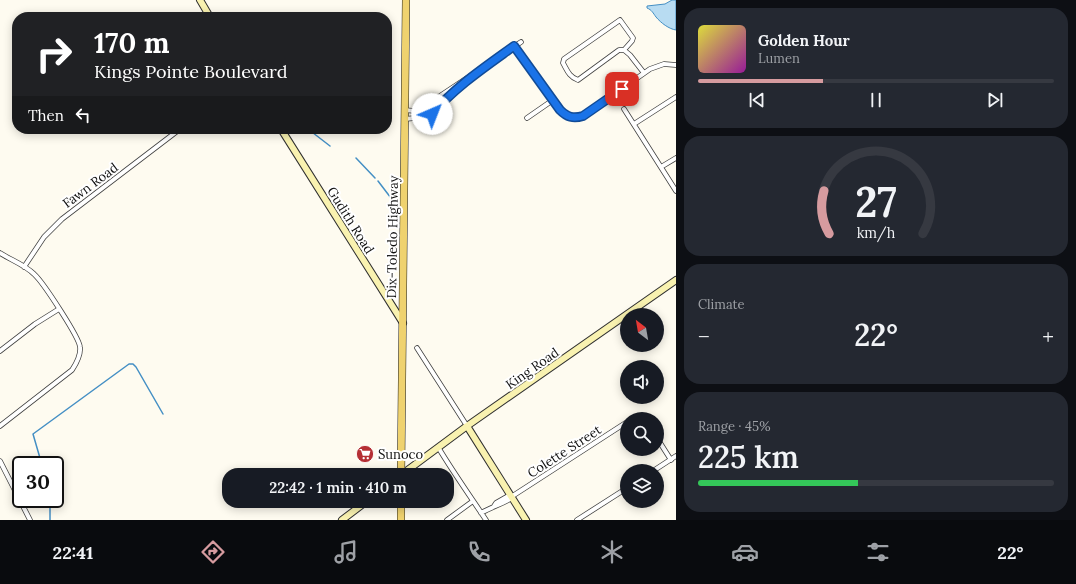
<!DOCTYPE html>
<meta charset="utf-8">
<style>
:root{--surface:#171b24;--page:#242831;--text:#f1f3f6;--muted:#9ea1a6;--line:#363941;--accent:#d69b9f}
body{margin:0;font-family:Lora,serif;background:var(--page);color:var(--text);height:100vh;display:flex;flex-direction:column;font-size:15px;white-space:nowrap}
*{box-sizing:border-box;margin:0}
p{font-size:13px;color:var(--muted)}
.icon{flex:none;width:22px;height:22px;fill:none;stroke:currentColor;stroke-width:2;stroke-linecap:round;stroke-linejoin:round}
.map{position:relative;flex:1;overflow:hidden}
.panel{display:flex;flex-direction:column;gap:8px;padding:8px;background:#0d0f14;width:400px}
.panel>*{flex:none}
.hud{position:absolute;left:12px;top:12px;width:380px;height:122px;border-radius:16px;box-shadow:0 2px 10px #0003;background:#202124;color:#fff;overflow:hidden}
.needle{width:26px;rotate:329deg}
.controls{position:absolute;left:620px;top:308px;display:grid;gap:8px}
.controls a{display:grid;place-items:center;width:44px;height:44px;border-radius:50%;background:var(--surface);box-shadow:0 2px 10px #0003;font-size:20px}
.speed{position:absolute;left:12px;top:456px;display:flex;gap:8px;font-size:20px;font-weight:700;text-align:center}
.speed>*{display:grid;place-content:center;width:52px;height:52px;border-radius:50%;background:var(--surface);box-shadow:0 2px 10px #0003;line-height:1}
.speed .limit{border:2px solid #111;border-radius:6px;background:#fff;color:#111}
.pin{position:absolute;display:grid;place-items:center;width:34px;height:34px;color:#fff;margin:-17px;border-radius:8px;box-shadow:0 2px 6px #0006}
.me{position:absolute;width:44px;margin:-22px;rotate:44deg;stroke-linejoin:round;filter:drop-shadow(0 0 3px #0008)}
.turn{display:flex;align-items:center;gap:14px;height:84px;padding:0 16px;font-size:18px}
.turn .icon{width:52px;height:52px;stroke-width:2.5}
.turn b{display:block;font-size:28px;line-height:34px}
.then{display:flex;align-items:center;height:38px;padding:0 16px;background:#0003;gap:8px;font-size:15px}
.big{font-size:30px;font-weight:600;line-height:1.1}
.panel .card{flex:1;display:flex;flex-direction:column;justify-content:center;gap:6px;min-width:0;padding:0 14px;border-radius:16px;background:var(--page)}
.panel .dial{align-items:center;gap:0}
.dial svg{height:104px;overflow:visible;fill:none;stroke:var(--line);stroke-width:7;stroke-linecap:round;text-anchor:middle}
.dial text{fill:var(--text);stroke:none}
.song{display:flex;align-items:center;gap:12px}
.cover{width:48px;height:48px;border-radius:6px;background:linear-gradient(135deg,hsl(60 70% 55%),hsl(300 70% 35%))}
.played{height:4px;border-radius:2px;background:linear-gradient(90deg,var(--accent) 35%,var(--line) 35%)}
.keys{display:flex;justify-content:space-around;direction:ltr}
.heat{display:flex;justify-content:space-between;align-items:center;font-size:22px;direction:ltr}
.charge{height:6px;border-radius:3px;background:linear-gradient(90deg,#34c759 45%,var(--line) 0)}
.trip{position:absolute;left:222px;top:468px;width:232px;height:40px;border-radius:16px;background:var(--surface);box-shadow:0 2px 10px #0003;font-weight:600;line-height:40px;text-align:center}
.tabs{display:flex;height:64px;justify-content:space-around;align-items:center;background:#090b0e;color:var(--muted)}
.tabs .icon{width:28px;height:28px}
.tabs .current{color:var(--accent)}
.tabs b{font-size:18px;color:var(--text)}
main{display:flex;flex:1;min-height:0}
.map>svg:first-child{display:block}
.water{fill:#b8dcf2;stroke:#448fc4}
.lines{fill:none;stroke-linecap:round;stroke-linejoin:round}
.stream{stroke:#448fc4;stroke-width:1.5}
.street-casing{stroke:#414141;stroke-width:5.5}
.secondary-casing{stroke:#303030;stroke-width:8}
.primary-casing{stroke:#1f1f1f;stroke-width:8}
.street{stroke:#fff;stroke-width:4}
.secondary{stroke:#f9f2b0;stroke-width:6}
.primary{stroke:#efd26f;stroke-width:7}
.route-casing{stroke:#114b97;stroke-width:10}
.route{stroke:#1a73e8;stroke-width:7}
.labels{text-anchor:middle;stroke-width:4;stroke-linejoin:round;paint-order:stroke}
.street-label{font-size:13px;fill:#0e0e0e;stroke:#fff}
.poi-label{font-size:13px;fill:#0e0e0e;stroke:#fff;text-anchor:start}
</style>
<main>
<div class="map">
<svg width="676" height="520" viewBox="0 0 676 520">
<rect width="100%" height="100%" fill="#fefbf0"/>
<path class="water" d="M 672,0 L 676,0 L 676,30 C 669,29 661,23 656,17 C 653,13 652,10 647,8 L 647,6 L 665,4 Z"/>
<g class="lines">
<path class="stream" d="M 308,129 L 330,146
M 356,158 L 375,178
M 378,181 L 394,202
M 42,465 L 33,434 L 129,364 L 133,364 L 136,367 L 163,414
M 50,520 L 50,499"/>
<defs>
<path id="street" d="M 514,46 L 560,110 C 567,117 573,119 583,116 L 650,69 L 664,64 L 676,65
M 624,50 L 632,41 L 633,38 L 620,20 L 564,59 L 563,63 C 567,70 569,77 578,80 L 619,50 L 624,50 L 630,55 L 644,73
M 624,109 L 676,191
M 405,110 C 428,113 425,111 440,96 L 521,42
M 527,118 L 553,100
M 405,119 L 424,117 L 431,114 L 442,102 L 470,79
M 634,124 L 676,97
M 661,167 L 676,158
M 0,253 C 11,260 25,265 34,274 C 43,282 79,337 80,347 C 81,355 76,364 72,370 L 0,426
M 24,267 L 44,237 L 62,219 L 180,129
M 417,348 L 467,426
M 0,351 L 35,324 L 59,309
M 634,419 L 639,419
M 657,438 L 671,460
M 438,447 C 453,472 470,496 486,520
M 0,461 L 30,520
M 653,471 L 676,456
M 511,497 L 627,422
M 494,506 L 496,503 L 510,495
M 481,513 C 492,507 502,504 512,498
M 447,520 L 473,501
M 577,520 L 627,488"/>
<path id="secondary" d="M 200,0 L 210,17
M 281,129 L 403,323
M 467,426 L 526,520
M 401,475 L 467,426 L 676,280
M 342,520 L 367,501"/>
<path id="primary" d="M 401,475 L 406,0
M 401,520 L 401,501"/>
</defs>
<use href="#street" class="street-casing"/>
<use href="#secondary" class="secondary-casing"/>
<use href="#primary" class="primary-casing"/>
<use href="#street" class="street"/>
<use href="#secondary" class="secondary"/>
<use href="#primary" class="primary"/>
</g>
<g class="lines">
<defs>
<path id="route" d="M 432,114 C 455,87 485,67 514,46 L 560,110 C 567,117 573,119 583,116 L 622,89"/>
</defs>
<use href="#route" class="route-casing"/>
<use href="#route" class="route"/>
</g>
<defs>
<symbol id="supermarket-disc" viewBox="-11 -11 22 22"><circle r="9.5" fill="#b52f34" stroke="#fff"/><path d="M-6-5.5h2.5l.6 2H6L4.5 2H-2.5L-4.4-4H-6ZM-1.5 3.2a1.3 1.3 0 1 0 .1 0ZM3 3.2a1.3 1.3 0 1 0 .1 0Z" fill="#fff"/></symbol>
</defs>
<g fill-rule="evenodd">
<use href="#supermarket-disc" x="355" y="444" width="20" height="20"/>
</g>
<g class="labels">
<g class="street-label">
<text transform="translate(90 185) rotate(-37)" y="5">Fawn Road</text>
<text transform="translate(351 220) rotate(58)" y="5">Gudith Road</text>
<text transform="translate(392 237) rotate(-89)" y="5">Dix-Toledo Highway</text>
<text transform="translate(532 368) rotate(-35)" y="5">King Road</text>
<text transform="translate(564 451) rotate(-33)" y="5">Colette Street</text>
</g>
<g class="poi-label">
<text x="378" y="459">Sunoco</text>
</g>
</g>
</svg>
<div class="controls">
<a><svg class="needle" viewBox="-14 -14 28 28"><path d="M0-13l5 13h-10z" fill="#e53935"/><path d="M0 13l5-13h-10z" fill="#9ea1a6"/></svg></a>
<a><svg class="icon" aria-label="sound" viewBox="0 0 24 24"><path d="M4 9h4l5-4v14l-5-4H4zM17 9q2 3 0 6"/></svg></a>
<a><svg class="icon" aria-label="search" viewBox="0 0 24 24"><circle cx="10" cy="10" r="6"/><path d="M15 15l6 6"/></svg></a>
<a><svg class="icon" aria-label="layers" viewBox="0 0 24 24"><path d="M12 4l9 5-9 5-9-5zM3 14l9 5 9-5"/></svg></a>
</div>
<div class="speed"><div class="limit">30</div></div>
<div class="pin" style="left:622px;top:89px;background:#d93025"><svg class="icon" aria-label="arrive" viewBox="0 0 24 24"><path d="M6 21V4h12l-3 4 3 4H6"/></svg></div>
<svg class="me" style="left:432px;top:114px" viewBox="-20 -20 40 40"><circle r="19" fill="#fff"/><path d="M0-13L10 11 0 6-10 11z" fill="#1a73e8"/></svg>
<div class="trip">22:42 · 1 min · 410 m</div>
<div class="hud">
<div class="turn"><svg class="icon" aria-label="right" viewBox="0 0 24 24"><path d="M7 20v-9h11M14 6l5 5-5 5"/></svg><div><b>170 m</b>Kings Pointe Boulevard</div></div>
<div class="then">Then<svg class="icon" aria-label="left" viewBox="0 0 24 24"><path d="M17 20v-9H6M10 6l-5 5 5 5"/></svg></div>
</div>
</div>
<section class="panel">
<div class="card">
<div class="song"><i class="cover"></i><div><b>Golden Hour</b><p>Lumen</p></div></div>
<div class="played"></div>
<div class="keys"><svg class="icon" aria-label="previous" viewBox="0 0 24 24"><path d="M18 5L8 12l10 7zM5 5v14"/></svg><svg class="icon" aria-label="pause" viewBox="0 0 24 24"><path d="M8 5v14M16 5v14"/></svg><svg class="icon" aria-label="next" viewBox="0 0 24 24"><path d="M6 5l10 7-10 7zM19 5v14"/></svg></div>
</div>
<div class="card dial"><svg viewBox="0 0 100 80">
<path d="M14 69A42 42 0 1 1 86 69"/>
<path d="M14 69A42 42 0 0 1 10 36" stroke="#d69b9f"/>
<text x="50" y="56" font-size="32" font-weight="700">27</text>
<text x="50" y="72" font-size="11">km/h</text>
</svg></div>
<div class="card"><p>Climate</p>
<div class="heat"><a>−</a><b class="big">22°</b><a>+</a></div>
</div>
<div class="card"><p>Range · 45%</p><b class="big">225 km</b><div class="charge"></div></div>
</section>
</main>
<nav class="tabs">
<b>22:41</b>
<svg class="icon current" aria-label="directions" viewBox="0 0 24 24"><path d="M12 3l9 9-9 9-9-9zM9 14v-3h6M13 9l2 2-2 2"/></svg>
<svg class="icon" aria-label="music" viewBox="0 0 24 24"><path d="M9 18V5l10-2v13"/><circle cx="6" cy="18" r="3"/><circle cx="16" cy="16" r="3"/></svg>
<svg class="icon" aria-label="phone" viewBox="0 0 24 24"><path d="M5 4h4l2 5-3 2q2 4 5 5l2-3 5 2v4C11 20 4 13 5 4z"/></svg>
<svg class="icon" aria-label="climate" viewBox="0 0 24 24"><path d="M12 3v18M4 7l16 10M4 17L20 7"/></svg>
<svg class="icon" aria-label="car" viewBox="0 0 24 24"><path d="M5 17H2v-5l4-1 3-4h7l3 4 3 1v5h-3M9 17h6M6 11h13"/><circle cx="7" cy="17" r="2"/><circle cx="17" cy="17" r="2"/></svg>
<svg class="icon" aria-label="filters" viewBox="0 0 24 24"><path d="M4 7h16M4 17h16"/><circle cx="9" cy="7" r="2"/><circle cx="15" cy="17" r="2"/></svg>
<b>22°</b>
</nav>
